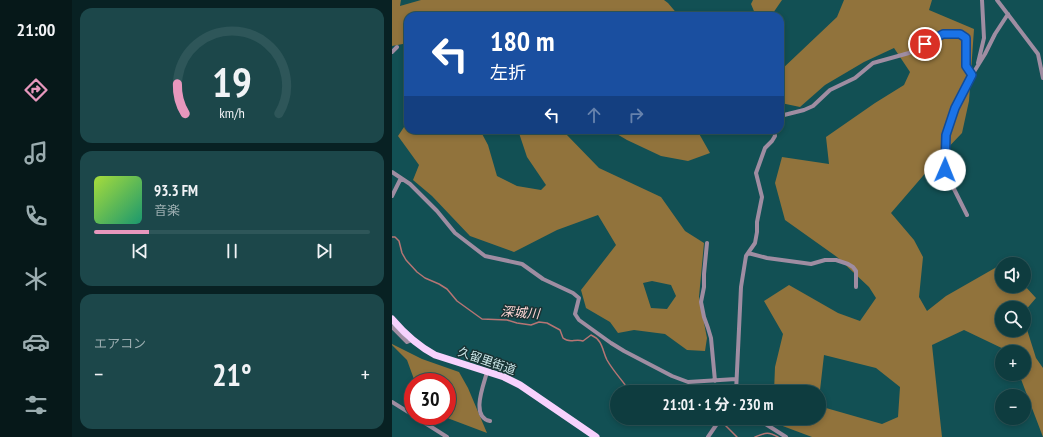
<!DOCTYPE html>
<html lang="ja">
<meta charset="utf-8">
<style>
:root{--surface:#0e3c3f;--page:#1c474a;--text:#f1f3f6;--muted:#9badb0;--line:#2e5659;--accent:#e797bd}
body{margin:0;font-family:"PT Sans Narrow","Noto Sans JP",sans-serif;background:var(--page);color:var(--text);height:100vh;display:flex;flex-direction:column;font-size:15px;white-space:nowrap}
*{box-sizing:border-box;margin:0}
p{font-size:13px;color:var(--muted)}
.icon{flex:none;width:22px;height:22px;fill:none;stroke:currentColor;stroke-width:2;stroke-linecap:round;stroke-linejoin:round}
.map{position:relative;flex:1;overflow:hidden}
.side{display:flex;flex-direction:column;gap:8px;padding:8px;background:#082123;width:320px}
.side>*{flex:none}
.hud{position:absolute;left:12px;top:12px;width:380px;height:122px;border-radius:12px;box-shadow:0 2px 6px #0003,0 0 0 1px var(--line);background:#1a4fa0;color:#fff;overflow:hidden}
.tools{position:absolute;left:603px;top:257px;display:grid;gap:8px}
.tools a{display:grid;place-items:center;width:36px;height:36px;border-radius:50%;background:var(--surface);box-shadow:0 2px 6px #0003,0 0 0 1px var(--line);font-size:20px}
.speed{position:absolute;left:12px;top:373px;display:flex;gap:8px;font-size:20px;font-weight:700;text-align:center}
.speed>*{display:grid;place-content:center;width:52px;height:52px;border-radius:50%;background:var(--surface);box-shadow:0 2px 6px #0003,0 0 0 1px var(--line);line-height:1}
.speed .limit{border:6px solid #d22;background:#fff;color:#111}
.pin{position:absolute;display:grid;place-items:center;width:34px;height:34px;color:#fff;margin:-17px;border:2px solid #fff;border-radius:50%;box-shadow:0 1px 4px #0007}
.me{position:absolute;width:44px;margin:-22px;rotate:1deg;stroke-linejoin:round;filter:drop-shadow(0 0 3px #0008)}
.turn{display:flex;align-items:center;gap:14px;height:84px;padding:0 20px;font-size:18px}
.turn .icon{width:52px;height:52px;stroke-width:2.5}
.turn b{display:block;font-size:28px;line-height:34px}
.lanes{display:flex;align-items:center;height:38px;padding:0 20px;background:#0003;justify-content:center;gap:20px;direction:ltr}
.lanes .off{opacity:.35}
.big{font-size:30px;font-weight:700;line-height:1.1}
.side .widget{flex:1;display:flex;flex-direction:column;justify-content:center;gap:6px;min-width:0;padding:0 14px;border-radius:12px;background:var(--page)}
.side .dial{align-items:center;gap:0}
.dial svg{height:104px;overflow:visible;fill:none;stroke:var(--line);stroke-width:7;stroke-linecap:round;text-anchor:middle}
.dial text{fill:var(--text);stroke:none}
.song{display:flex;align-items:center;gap:12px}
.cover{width:48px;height:48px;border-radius:6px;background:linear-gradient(135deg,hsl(80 70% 55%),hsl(160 70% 35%))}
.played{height:4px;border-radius:2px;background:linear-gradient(90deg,var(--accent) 20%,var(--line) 20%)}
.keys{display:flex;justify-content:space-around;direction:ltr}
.heat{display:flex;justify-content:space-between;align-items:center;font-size:22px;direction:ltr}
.trip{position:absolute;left:218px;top:385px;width:216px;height:40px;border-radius:20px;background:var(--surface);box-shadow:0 2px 6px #0003,0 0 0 1px var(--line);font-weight:700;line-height:40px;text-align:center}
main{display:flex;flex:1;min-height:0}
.tab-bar{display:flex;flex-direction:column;width:72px;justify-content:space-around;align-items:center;background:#061819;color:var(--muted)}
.tab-bar .icon{width:28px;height:28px}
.tab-bar .selected{color:var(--accent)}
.tab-bar b{font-size:18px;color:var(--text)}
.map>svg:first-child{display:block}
.forest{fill:#91733c;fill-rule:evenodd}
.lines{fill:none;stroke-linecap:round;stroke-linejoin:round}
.stream{stroke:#b67574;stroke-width:1.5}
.minor{stroke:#9f8da2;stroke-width:4}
.primary{stroke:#f6d2fd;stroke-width:7}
.route-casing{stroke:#114b97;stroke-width:10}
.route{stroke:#1a73e8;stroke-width:7}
.labels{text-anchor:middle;stroke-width:3;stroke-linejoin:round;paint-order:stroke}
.street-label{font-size:12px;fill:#cce9eb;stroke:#193233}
.water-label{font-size:13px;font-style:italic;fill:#ffd7d5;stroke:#193233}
</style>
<main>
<nav class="tab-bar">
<b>21:00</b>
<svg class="icon selected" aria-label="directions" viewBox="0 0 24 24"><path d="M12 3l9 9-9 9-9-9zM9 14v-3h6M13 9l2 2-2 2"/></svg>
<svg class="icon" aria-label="music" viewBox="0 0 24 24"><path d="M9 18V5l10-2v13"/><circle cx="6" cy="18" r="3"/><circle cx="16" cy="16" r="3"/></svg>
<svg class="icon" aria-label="phone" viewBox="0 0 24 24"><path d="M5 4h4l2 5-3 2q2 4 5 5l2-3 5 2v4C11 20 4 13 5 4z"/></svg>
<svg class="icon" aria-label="climate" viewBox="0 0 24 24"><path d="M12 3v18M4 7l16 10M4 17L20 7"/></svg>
<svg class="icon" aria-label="car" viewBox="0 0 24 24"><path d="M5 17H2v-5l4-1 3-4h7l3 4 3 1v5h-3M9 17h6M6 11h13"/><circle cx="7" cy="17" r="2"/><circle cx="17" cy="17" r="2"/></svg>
<svg class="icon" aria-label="filters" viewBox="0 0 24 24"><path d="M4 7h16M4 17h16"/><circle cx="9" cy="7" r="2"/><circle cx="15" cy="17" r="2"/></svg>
</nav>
<section class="side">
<div class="widget dial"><svg viewBox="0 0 100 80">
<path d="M14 69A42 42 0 1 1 86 69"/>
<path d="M14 69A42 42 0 0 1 8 46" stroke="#e797bd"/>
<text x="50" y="56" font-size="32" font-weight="700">19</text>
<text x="50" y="72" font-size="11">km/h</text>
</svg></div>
<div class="widget">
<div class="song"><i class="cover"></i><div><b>93.3 FM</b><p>音楽</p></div></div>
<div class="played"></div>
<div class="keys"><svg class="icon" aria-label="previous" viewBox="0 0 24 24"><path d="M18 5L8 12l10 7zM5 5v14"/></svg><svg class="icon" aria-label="pause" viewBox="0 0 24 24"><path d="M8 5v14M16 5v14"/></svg><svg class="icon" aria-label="next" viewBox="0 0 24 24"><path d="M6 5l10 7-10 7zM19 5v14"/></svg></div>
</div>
<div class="widget"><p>エアコン</p>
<div class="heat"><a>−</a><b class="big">21°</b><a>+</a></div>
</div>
</section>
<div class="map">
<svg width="651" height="437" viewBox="0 0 651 437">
<rect width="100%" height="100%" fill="#125054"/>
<path class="forest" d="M 0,0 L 9,0 L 8,6 L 29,0 L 272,0 L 276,3 L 287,16 L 16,16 L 16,43 L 0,46 Z
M 361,0 L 390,0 L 379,16 L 364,16 L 359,4 Z
M 452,0 L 540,0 L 537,10 L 582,29 L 577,101 L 570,133 L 549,155 L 499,213 L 522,240 L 531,257 L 527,297 L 535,311 L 554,296 L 610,264 L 610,286 L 632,286 L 632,285 L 644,298 L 632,312 L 632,308 L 610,308 L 610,330 L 632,330 L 632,320 L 644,358 L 651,368 L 651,437 L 627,374 L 632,374 L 632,352 L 618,352 L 572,330 L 540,345 L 550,437 L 420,437 L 380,422 L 380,418 L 427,418 L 427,406 L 490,424 L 506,417 L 508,387 L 484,368 L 432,355 L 427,399 L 427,392 L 382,392 L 383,367 L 391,334 L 372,301 L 397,285 L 446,313 L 468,321 L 484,298 L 477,287 L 445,257 L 393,220 L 383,183 L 390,157 L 437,164 L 434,137 L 483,103 L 512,85 L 518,72 L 502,48 L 472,62 L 433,85 L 408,107 L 389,103 L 388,97 L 388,71 L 445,17 Z
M 16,121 L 16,130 L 88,130 L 96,145 L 105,176 L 125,186 L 149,190 L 154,185 L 135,157 L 126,130 L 171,130 L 173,133 L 207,168 L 269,197 L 293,231 L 312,243 L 307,297 L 315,338 L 313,351 L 295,350 L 273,334 L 242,330 L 226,333 L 218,322 L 194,308 L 189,290 L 224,245 L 206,215 L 165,230 L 122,252 L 78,236 L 40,196 L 21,180 L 27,165 L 6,136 ZM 260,281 L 279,285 L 284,296 L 275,309 L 259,308 L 251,283 Z
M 218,130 L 305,130 L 318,153 L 296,161 L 269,156 L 235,140 Z
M 0,344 L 30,359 L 67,372 L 76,388 L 95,433 L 50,416 L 55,416 L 55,382 L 23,382 L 15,360 L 0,345 Z"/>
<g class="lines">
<path class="stream" d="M 0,237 L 3,237 L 7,241 L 10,253 L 14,260 L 25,272 L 33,278 L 47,284 L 55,289 L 65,301 L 90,319 L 115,320 L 125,323 L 139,325 L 147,322 L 155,323 L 168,330 L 171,338 C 178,344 183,338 191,341 L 199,335 C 211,340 210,350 215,360 C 220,369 228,378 234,386 L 243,386 L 247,392
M 301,418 L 311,423 L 322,425
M 326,425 L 333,425 L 345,437
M 363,437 C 373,433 376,431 386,437"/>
<path class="minor" d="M 605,0 L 646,54 L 651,78
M 0,52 L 5,47
M 586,63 L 592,38 L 590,0
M 388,116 L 412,110 L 421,106 L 438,90 L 463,78 L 481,63 L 517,53 L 525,49 L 551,34 L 568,34 L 574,38 L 575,51 L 574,66 L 580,75
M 0,172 L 18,184 L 45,211 L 63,233 L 93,256 L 130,264 L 151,279 L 181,293 L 187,298 L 183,314 L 187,320 L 219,343 L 232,351 L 280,376 L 296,382 L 344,379
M 0,196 L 9,178
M 575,215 L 553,171 L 554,135 L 563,108 L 580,75 L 593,54 L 603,34 L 616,14
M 315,243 L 312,274 L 312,287 L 309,302 L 312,317 L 316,328 L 319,338 L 323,381
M 356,253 L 375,258 L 412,263 L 419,264 L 433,260 L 444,260 L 456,264 L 461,267 L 464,271 L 464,287
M 0,327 L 15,342 L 20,340
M 95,372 C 92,384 78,417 98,421
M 344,392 L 349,287 L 354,256 L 363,243 L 365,232 L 365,222 L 370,197 L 364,173 L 373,148 L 380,141 L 383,136 L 382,130
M 0,402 L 21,415
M 22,416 L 55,437
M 328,420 L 372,423 L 394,437
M 316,437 L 329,418"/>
<path class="primary" d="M 0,319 C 12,333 26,346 43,355 L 112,377 L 128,385 L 204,437"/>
</g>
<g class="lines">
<defs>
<path id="route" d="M 533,44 L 551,34 L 568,34 L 574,38 L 574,66 L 580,75 L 563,108 L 554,135 L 553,170"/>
</defs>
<use href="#route" class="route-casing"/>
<use href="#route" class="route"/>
</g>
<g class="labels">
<g class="street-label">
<text transform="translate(95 361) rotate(19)" y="4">久留里街道</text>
</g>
<g class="water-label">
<text transform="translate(128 312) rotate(4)" y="5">深城川</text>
</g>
</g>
</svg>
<div class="tools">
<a><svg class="icon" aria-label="sound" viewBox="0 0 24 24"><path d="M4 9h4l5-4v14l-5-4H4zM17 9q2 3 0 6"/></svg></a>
<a><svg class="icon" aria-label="search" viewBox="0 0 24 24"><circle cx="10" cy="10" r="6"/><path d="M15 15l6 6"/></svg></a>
<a>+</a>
<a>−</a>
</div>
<div class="speed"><div class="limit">30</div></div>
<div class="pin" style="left:533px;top:44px;background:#d93025"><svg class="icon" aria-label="arrive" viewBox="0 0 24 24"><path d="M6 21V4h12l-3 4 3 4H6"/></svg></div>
<svg class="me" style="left:553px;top:170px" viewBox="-20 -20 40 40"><circle r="19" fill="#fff"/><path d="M0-13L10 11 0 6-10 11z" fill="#1a73e8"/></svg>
<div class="trip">21:01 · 1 分 · 230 m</div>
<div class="hud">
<div class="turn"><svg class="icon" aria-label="left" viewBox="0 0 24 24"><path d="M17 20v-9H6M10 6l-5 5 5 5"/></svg><div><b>180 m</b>左折</div></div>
<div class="lanes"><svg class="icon" aria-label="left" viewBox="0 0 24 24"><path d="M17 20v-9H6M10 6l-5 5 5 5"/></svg><svg class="icon off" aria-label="ahead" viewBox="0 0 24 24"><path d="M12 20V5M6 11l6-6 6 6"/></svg><svg class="icon off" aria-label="right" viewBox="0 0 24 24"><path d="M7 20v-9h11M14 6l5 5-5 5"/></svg></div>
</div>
</div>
</main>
